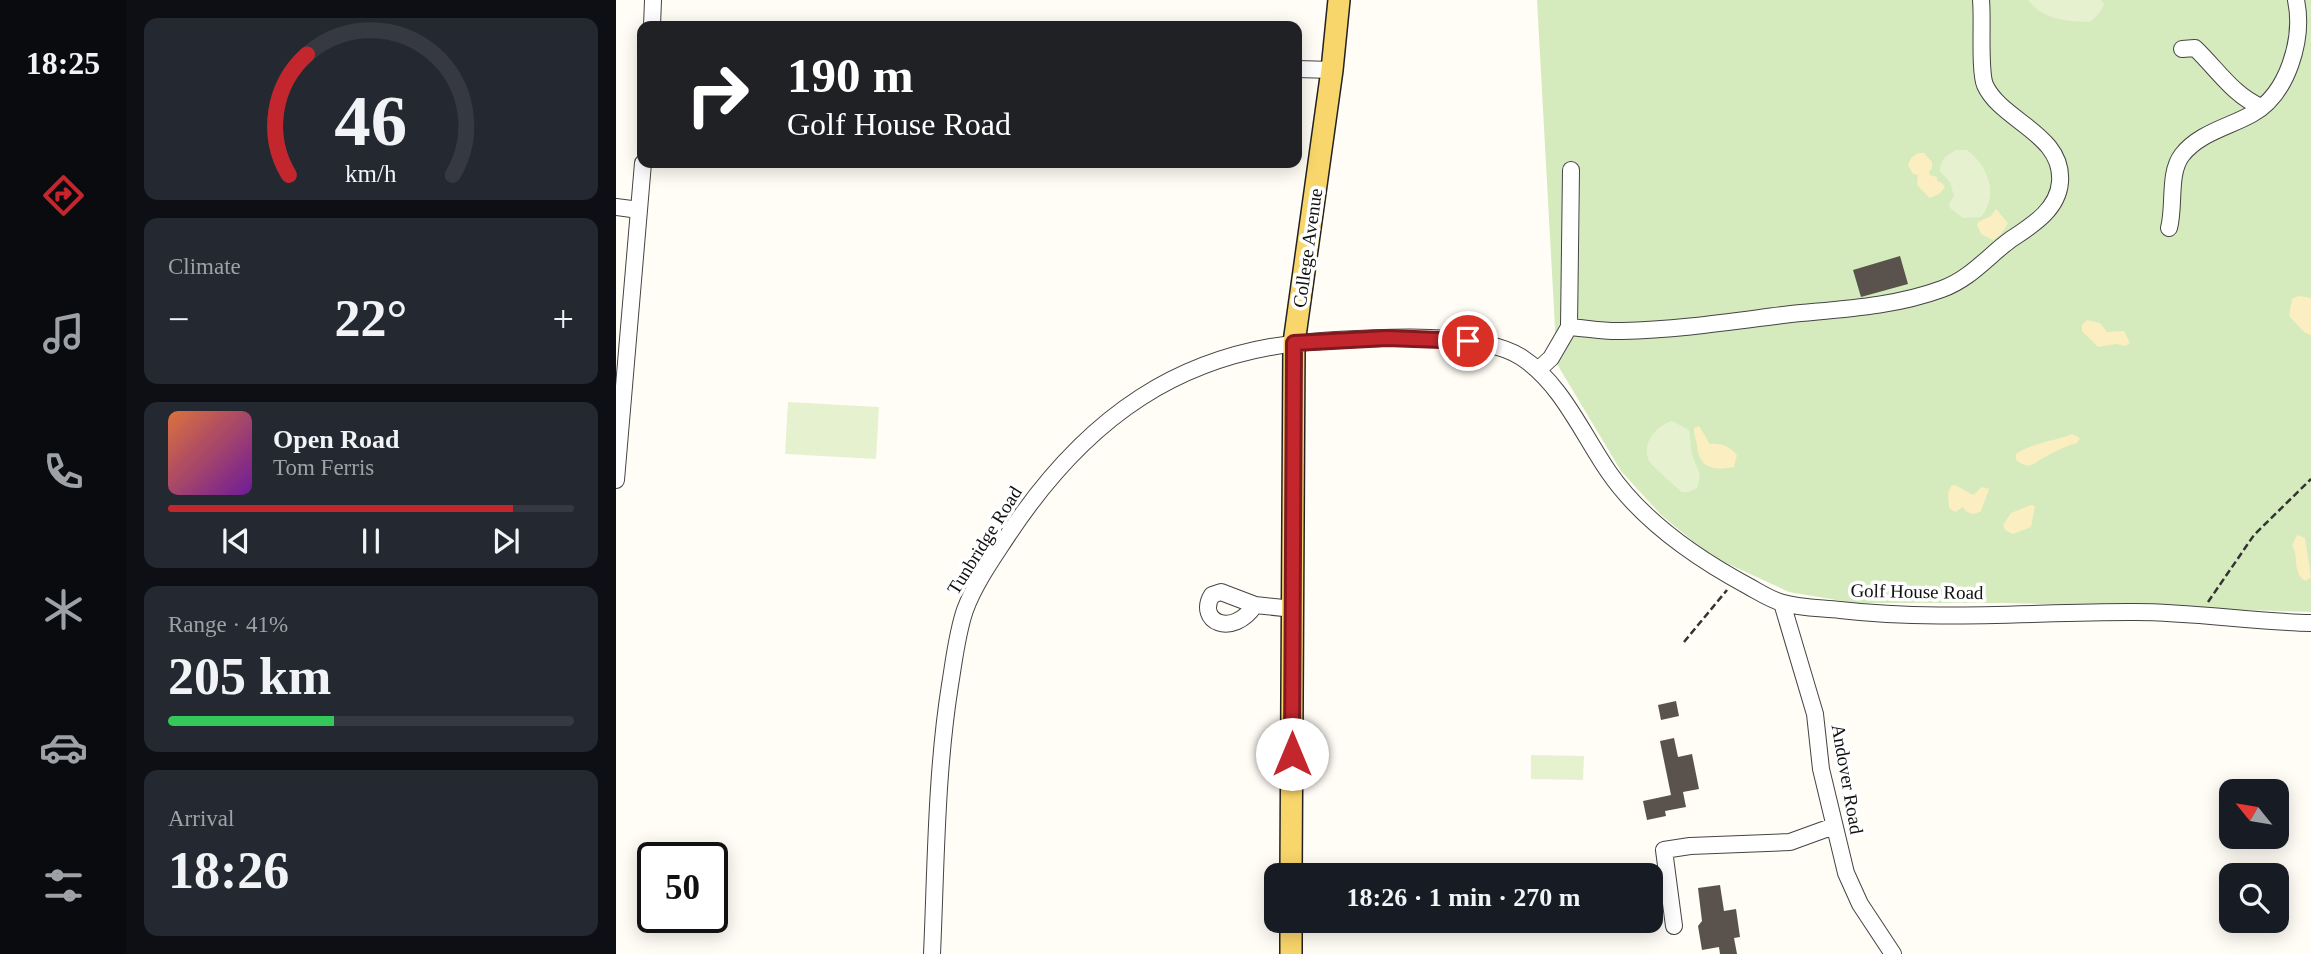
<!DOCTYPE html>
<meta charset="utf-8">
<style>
:root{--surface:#171b24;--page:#242831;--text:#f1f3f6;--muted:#9ea1a6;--line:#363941;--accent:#c4262e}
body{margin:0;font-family:"Times New Roman",serif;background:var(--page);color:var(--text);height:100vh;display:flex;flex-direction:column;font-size:26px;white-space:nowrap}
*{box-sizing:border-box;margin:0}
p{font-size:23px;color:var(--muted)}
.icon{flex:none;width:38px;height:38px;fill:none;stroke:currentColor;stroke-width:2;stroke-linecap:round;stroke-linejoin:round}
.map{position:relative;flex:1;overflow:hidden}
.details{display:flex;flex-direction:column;gap:18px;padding:18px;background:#0d0f14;width:490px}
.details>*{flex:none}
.top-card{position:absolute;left:21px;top:21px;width:665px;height:147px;border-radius:14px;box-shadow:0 4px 18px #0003;background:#202124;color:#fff;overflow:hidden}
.needle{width:46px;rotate:300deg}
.tools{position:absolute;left:1603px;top:779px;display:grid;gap:14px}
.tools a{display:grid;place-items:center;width:70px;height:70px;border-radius:14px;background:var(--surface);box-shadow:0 4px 18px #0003;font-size:35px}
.speed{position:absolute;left:21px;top:842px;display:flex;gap:14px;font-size:35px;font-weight:700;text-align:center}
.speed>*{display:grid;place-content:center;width:91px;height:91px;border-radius:50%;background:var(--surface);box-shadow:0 4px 18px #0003;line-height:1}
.speed .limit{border:4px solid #111;border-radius:10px;background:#fff;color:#111}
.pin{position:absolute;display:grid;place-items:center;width:60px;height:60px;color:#fff;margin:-30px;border:4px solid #fff;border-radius:50%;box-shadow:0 2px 7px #0007}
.me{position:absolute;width:77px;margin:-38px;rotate:0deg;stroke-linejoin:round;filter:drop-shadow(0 0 5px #0008)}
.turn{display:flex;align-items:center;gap:24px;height:147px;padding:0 35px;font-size:32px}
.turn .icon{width:91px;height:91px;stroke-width:2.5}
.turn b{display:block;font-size:49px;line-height:60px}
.big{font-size:52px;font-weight:600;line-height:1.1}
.details .widget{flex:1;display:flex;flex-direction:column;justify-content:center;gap:10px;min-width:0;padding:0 24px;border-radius:14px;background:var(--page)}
.details .dial{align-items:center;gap:0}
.dial svg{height:182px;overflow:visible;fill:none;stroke:var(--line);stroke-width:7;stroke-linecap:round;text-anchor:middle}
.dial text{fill:var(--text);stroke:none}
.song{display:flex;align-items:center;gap:21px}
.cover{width:84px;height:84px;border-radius:10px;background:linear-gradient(135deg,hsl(20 70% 55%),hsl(280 70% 35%))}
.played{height:7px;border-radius:4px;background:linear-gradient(90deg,var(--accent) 85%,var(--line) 85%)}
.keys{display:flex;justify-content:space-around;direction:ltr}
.heat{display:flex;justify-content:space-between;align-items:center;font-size:38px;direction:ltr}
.charge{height:10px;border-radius:5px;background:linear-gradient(90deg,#34c759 41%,var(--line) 0)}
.trip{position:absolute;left:648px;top:863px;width:399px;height:70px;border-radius:14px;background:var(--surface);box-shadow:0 4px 18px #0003;font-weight:600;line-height:70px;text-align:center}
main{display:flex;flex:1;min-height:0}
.menu{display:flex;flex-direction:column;width:126px;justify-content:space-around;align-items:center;background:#090b0e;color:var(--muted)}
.menu .icon{width:49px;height:49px}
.menu .selected{color:var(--accent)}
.menu b{font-size:32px;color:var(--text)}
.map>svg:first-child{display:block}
.green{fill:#d5ebbd}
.sand{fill:#fbeec1}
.pitch{fill:#e6f2cf}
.building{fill:#5a524d}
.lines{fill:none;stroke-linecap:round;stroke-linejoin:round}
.minor-casing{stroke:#444;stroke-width:18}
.major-casing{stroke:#222;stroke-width:24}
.path{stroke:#333;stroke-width:2.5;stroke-dasharray:7 3.5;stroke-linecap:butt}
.minor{stroke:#fff;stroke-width:16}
.major{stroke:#f9d66b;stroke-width:21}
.route-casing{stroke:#7f191e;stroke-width:18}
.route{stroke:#c4262e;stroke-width:12}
.labels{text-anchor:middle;stroke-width:7;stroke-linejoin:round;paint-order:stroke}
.street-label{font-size:19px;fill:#111;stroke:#fff}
</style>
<main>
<nav class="menu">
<b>18:25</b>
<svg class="icon selected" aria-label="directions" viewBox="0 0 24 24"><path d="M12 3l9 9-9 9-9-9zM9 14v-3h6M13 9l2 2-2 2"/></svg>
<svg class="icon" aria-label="music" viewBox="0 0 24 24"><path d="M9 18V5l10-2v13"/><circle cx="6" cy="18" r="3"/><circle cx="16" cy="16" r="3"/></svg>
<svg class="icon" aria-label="phone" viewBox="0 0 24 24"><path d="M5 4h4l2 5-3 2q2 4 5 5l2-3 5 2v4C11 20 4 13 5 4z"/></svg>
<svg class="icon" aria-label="climate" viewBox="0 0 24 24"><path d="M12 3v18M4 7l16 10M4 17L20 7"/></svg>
<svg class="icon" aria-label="car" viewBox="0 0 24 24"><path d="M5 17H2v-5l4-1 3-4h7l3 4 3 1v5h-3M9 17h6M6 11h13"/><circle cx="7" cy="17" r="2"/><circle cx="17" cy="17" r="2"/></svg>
<svg class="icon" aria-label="filters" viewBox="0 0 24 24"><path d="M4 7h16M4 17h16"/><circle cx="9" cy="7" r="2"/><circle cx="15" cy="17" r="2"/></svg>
</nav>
<section class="details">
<div class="widget dial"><svg viewBox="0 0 100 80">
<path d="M14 69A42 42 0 1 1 86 69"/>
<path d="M14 69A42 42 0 0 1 22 16" stroke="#c4262e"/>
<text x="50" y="56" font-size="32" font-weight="700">46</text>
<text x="50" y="72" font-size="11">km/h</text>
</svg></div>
<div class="widget"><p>Climate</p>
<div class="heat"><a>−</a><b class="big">22°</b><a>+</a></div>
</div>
<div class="widget">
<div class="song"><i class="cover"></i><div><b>Open Road</b><p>Tom Ferris</p></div></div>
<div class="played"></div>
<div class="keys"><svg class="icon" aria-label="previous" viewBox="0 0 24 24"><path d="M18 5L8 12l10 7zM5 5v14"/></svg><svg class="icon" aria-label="pause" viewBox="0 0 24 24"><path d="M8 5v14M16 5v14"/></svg><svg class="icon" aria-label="next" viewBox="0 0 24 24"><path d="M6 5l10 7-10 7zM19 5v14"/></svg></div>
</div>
<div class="widget"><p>Range · 41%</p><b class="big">205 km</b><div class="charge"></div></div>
<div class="widget"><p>Arrival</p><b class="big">18:26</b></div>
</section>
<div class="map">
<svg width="1695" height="954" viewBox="0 0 1695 954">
<rect width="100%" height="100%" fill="#fffdf5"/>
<path class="green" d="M 921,0 L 1695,0 L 1695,612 L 1389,603 L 1238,603 L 1173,592 L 1095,556 L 1045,515 L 1005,471 L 941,364 Z"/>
<path class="sand" d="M 1302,153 L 1308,153 L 1316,162 L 1316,169 L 1313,171 L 1314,175 L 1321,177 L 1321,181 L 1326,183 L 1329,187 L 1323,194 L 1314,198 L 1301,185 L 1302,175 L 1297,174 L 1292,165 L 1295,158 Z
M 1380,209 L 1392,223 L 1385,234 L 1377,240 L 1365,234 L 1361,225 L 1362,222 L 1375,216 Z
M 1682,296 L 1695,298 L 1695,335 L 1688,332 L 1673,316 L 1676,299 Z
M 1471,320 L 1484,323 L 1491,332 L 1508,331 L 1514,343 L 1509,346 L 1500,344 L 1482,347 L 1466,331 L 1466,325 Z
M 1083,426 L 1094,444 C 1106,443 1113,446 1121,455 L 1118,467 C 1097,471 1083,468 1081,445 C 1080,439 1078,435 1078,428 Z
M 1456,434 L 1464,438 L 1461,443 C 1450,446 1439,451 1429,457 C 1417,463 1415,471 1400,460 L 1400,454 C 1417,442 1437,442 1456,434 Z
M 1339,485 L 1357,495 L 1366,487 L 1373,489 L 1365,511 C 1358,516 1351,514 1347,507 L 1339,512 L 1333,508 L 1332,493 L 1335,486 Z
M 1415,505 L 1419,506 L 1415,527 L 1397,534 L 1389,530 L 1387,525 L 1395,513 Z
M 1681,535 L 1689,538 L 1695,577 L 1690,581 C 1675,573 1684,557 1676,546 Z"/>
<path class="pitch" d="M 1412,0 L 1485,0 L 1488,4 L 1484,12 L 1474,22 C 1450,21 1427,20 1412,0 Z
M 1340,150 L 1351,150 C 1372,166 1383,194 1365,217 L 1347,218 L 1334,208 L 1333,204 L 1338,196 L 1334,182 L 1324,171 C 1325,159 1329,156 1340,150 Z
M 172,402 L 263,407 L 260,459 L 169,454 Z
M 1056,421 L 1073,430 C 1075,440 1074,451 1078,460 C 1083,474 1086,472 1081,488 L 1073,492 L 1066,492 C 1060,487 1036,466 1033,461 C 1025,443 1040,426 1056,421 Z
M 915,755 L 968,756 L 967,780 L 915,779 Z"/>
<path class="building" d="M 1284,256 L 1292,284 L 1245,297 L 1237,270 Z
M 1060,701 L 1063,716 L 1045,720 L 1042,705 Z
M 1058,738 L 1062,757 L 1076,754 L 1083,789 L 1067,792 L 1070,807 L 1049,811 L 1050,816 L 1031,820 L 1027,801 L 1055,795 L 1044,741 Z
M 1104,885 L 1108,911 L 1120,909 L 1124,937 L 1118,938 L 1121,954 L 1104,954 L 1103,947 L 1086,950 L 1082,926 L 1086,921 L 1082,888 Z"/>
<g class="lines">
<defs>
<path id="minor" d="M 36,26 L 37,0
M 1566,49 L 1579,48 C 1601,69 1617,95 1645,107
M 681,69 L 716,70
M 0,207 L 23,210
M 1553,228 C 1559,206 1552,173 1566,155 C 1583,133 1613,127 1636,114 C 1672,94 1688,39 1680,0
M 953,327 L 955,170
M 922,370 L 935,358 L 953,327 C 970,328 988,332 1006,331 C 1062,330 1119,321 1175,314 C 1226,309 1277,307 1326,289 C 1354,279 1371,257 1394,240 C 1415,226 1442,210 1444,182 C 1448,134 1385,121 1369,85 C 1363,70 1367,19 1365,0
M 0,480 L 27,163
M 1166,603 L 1199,714 L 1205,769 L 1230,873 L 1244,904 L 1277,954
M 639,605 C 616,639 580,621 596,595 L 605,592 L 639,605 L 677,609
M 1058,926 L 1048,850 L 1074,846 L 1174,842 L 1218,826
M 316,954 C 320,865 320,773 334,685 C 338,661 341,633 349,610 C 359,583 377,558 392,535 C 469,419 564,349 706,341 C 756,338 864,330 905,357 C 945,383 966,433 992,471 C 1026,521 1080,558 1132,586 C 1143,592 1155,600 1167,603 C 1184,608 1206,608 1224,610 C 1319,621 1417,612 1513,612 C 1574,611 1634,622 1695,623"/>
<path id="major" d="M 675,875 L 678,343 L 716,70 L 723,0
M 675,954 L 675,920"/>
</defs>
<use href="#minor" class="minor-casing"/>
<use href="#major" class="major-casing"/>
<path class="path" d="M 1592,602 L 1638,535 L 1695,479
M 1068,642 L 1111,590"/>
<use href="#minor" class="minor"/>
<use href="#major" class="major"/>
</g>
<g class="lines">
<defs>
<path id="route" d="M 676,754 L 678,343 L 771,338 L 852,341"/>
</defs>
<use href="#route" class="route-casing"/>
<use href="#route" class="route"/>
</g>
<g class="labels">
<g class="street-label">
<text transform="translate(691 248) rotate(-82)" y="7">College Avenue</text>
<text transform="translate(368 540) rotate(-58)" y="7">Tunbridge Road</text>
<text transform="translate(1301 591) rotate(1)" y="7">Golf House Road</text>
<text transform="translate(1232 779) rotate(80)" y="7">Andover Road</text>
</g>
</g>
</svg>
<div class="tools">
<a><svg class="needle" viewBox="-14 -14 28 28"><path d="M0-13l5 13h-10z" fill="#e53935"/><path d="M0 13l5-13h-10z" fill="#9ea1a6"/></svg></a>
<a><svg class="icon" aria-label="search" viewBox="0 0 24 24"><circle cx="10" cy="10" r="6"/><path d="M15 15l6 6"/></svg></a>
</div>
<div class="speed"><div class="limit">50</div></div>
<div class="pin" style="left:852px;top:341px;background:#d93025"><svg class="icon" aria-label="arrive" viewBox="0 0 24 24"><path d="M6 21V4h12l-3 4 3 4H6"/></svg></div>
<svg class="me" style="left:676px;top:754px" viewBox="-20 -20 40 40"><circle r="19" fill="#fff"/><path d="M0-13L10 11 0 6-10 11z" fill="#c4262e"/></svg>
<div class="trip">18:26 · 1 min · 270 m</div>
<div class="top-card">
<div class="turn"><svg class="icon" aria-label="right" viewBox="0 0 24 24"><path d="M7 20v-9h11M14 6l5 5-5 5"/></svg><div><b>190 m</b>Golf House Road</div></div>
</div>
</div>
</main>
